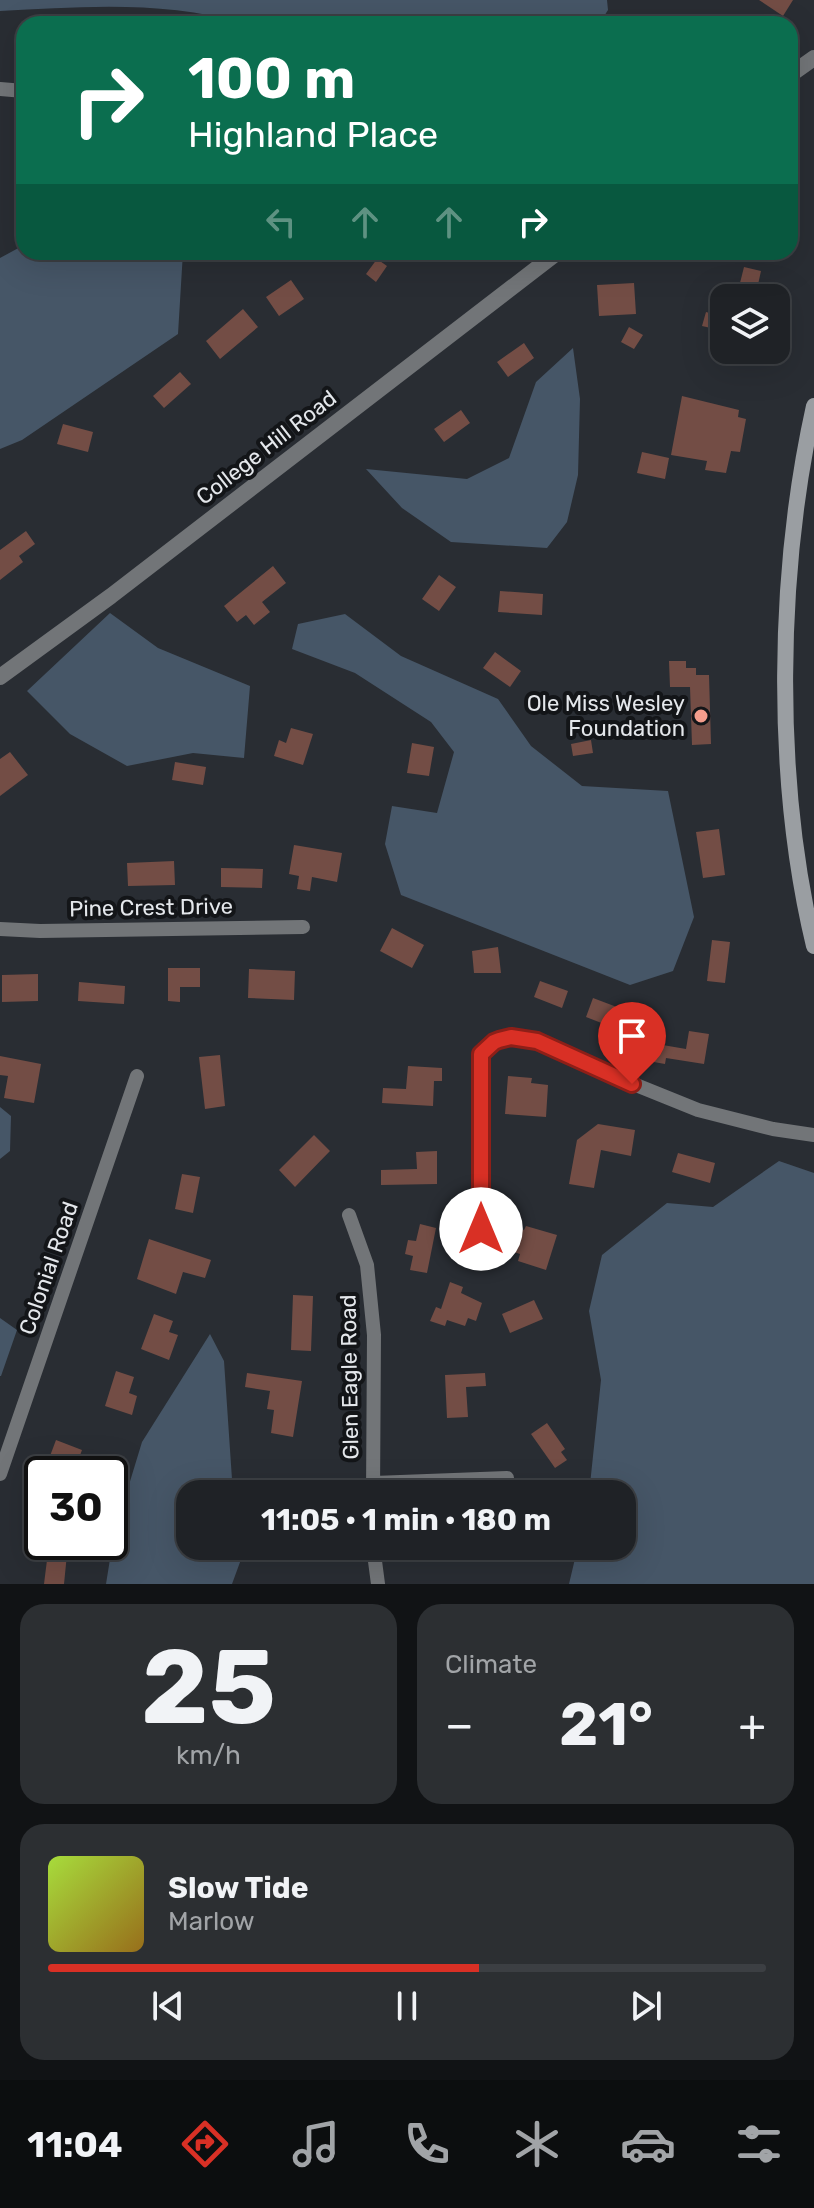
<!DOCTYPE html>
<meta charset="utf-8">
<style>
:root{--surface:#1f2226;--page:#2c2f32;--text:#f1f3f6;--muted:#a1a4a7;--line:#3c3f43;--accent:#d93025}
body{margin:0;font-family:Rubik,sans-serif;background:var(--page);color:var(--text);height:100vh;display:flex;flex-direction:column;font-size:30px;white-space:nowrap}
*{box-sizing:border-box;margin:0}
p{font-size:26px;color:var(--muted)}
.icon{flex:none;width:44px;height:44px;fill:none;stroke:currentColor;stroke-width:2;stroke-linecap:round;stroke-linejoin:round}
.map{position:relative;height:1584px;overflow:hidden}
.sheet{display:flex;flex-direction:column;gap:20px;padding:20px;background:#111315;flex:1}
.sheet>*{flex:none}
.hud{position:absolute;left:16px;top:16px;width:782px;height:244px;border-radius:24px;box-shadow:0 8px 32px #0002,0 0 0 2px var(--line);background:#0b6e4f;color:#fff;overflow:hidden}
.fabs{position:absolute;left:710px;top:284px;display:grid;gap:16px}
.fabs a{display:grid;place-items:center;width:80px;height:80px;border-radius:16px;background:var(--surface);box-shadow:0 8px 32px #0002,0 0 0 2px var(--line);font-size:40px}
.speed{position:absolute;left:24px;top:1456px;display:flex;gap:16px;font-size:40px;font-weight:700;text-align:center}
.speed>*{display:grid;place-content:center;width:104px;height:104px;border-radius:50%;background:var(--surface);box-shadow:0 8px 32px #0002,0 0 0 2px var(--line);line-height:1}
.speed .limit{border:4px solid #111;border-radius:12px;background:#fff;color:#111}
.pin{position:absolute;display:grid;place-items:center;width:68px;height:68px;color:#fff;margin:-82px -34px;border-radius:50% 50% 50% 0;rotate:-45deg;box-shadow:0 0 8px #0007}
.pin .icon{rotate:45deg}
.me{position:absolute;width:88px;margin:-44px;rotate:0deg;stroke-linejoin:round;filter:drop-shadow(0 0 6px #0008)}
.turn{display:flex;align-items:center;gap:28px;height:168px;padding:0 40px;font-size:36px}
.turn .icon{width:104px;height:104px;stroke-width:2.5}
.turn b{display:block;font-size:56px;line-height:68px}
.lanes{display:flex;align-items:center;height:76px;padding:0 40px;background:#0003;justify-content:center;gap:40px;direction:ltr}
.lanes .off{opacity:.35}
.big{font-size:60px;font-weight:700;line-height:1.1}
.sheet .card{flex:1;display:flex;flex-direction:column;justify-content:center;gap:12px;min-width:0;padding:0 28px;border-radius:24px;background:var(--page)}
.sheet .dial{align-items:center;gap:0}
.dial b{font-size:104px;line-height:1}
.song{display:flex;align-items:center;gap:24px}
.cover{width:96px;height:96px;border-radius:12px;background:linear-gradient(135deg,hsl(80 70% 55%),hsl(40 70% 35%))}
.played{height:8px;border-radius:4px;background:linear-gradient(90deg,var(--accent) 60%,var(--line) 60%)}
.keys{display:flex;justify-content:space-around;direction:ltr}
.heat{display:flex;justify-content:space-between;align-items:center;font-size:44px;direction:ltr}
.sheet .tiles{flex:1;display:grid;gap:20px;grid-template-columns:1fr 1fr}
.card:last-child{grid-column:span 2}
.trip{position:absolute;left:176px;top:1480px;width:460px;height:80px;border-radius:24px;background:var(--surface);box-shadow:0 8px 32px #0002,0 0 0 2px var(--line);font-weight:700;line-height:80px;text-align:center}
.dock{display:flex;height:128px;justify-content:space-around;align-items:center;background:#0c0e0f;color:var(--muted)}
.dock .icon{width:56px;height:56px}
.dock .active{color:var(--accent)}
.dock b{font-size:36px;color:var(--text)}
.map>svg:first-child{display:block}
.green{fill:#465667}
.building{fill:#734d45}
.lines{fill:none;stroke-linecap:round;stroke-linejoin:round}
.minor{stroke:#727578;stroke-width:14}
.tertiary{stroke:#727578;stroke-width:16}
.secondary{stroke:#9a9ea2;stroke-width:16}
.route-casing{stroke:#8d1f18;stroke-width:20}
.route{stroke:#d93025;stroke-width:14}
.poi-dot{fill:#f49d8c;stroke:#131518;stroke-width:3}
.labels{text-anchor:middle;stroke-width:8;stroke-linejoin:round;paint-order:stroke}
.street-label{font-size:22px;fill:#e4e7eb;stroke:#131518}
.poi-label{font-size:22px;fill:#e4e7eb;stroke:#131518;text-anchor:end}
</style>
<div class="map">
<svg width="814" height="1584" viewBox="0 0 814 1584">
<rect width="100%" height="100%" fill="#292d33"/>
<path class="green" d="M 0,0 L 607,0 L 608,10 L 599,24 L 243,24 C 166,0 81,7 0,11 Z
M 24,245 L 24,252 L 183,252 L 178,334 L 22,440 L 0,449 L 0,258 Z
M 573,348 L 580,399 L 578,475 L 567,522 L 547,548 L 451,542 L 402,508 L 366,469 L 467,479 L 509,458 L 536,382 Z
M 110,613 L 158,648 L 250,686 L 244,758 L 193,753 L 127,766 L 70,734 L 27,691 Z
M 345,614 L 401,656 L 498,699 L 531,746 L 582,786 L 668,791 L 694,917 L 673,971 L 630,985 L 401,895 L 385,844 L 392,806 L 437,813 L 454,752 L 431,722 L 355,673 L 292,649 L 298,624 Z
M 0,1107 L 11,1116 L 10,1151 L 0,1159 Z
M 779,1161 L 814,1173 L 814,1584 L 569,1584 L 578,1546 L 622,1546 L 622,1494 L 589,1494 L 601,1380 L 589,1311 L 602,1255 L 667,1203 L 713,1207 Z
M 0,1318 L 17,1330 L 1,1376 L 0,1376 Z
M 210,1334 L 224,1361 L 233,1494 L 190,1494 L 190,1546 L 242,1546 L 243,1554 L 232,1584 L 106,1584 L 114,1534 L 142,1442 Z"/>
<path class="building" d="M 759,0 L 793,0 L 783,16 Z
M 377,259 L 387,266 L 376,282 L 366,274 Z
M 744,267 L 761,271 L 755,298 L 737,295 Z
M 291,280 L 304,299 L 279,316 L 266,297 Z
M 634,283 L 636,314 L 599,316 L 597,285 Z
M 243,309 L 258,327 L 220,359 L 206,341 Z
M 706,312 L 724,317 L 724,331 L 702,326 Z
M 629,327 L 643,335 L 634,349 L 621,342 Z
M 524,343 L 534,358 L 508,377 L 497,362 Z
M 180,372 L 191,384 L 164,408 L 153,396 Z
M 682,396 L 739,410 L 738,417 L 746,419 L 740,452 L 731,451 L 726,473 L 705,470 L 707,461 L 671,455 Z
M 461,410 L 470,423 L 444,442 L 434,429 Z
M 63,424 L 93,432 L 88,452 L 57,444 Z
M 642,452 L 669,458 L 665,479 L 637,473 Z
M 26,531 L 35,544 L 19,556 L 23,562 L 0,580 L 0,550 Z
M 273,566 L 286,583 L 262,602 L 270,612 L 254,625 L 246,615 L 237,622 L 224,606 Z
M 439,575 L 456,587 L 439,611 L 422,599 Z
M 500,591 L 543,594 L 542,615 L 498,612 Z
M 495,652 L 521,671 L 510,687 L 483,668 Z
M 669,661 L 686,661 L 686,668 L 696,668 L 696,675 L 709,675 L 711,744 L 692,745 L 690,687 L 670,687 Z
M 291,728 L 313,734 L 303,765 L 274,756 L 279,740 L 286,743 Z
M 591,740 L 593,753 L 573,756 L 571,744 Z
M 412,743 L 434,747 L 429,776 L 407,773 Z
M 10,752 L 28,775 L 0,796 L 0,759 Z
M 175,762 L 206,767 L 203,785 L 172,780 Z
M 719,829 L 725,875 L 703,878 L 696,832 Z
M 294,845 L 342,853 L 337,882 L 312,877 L 310,891 L 297,889 L 299,876 L 289,874 Z
M 174,861 L 175,885 L 128,886 L 127,863 Z
M 221,868 L 263,869 L 262,888 L 221,887 Z
M 392,928 L 424,945 L 412,968 L 380,951 Z
M 712,940 L 730,942 L 725,983 L 707,981 Z
M 498,947 L 501,973 L 474,973 L 472,951 Z
M 168,968 L 200,968 L 200,987 L 180,987 L 180,1002 L 168,1001 Z
M 249,969 L 295,971 L 294,1000 L 248,998 Z
M 38,974 L 38,1001 L 2,1002 L 2,975 Z
M 540,981 L 568,991 L 562,1008 L 534,997 Z
M 79,982 L 125,986 L 124,1004 L 78,1001 Z
M 593,998 L 630,1012 L 622,1031 L 586,1017 Z
M 689,1031 L 709,1034 L 704,1064 L 666,1058 L 665,1064 L 648,1061 L 651,1043 L 686,1049 Z
M 220,1055 L 225,1106 L 205,1109 L 199,1057 Z
M 0,1056 L 41,1064 L 34,1103 L 4,1098 L 8,1076 L 0,1075 Z
M 408,1066 L 442,1068 L 442,1081 L 434,1081 L 433,1106 L 382,1103 L 383,1088 L 406,1089 Z
M 508,1076 L 532,1078 L 531,1083 L 548,1085 L 546,1117 L 505,1114 Z
M 598,1124 L 635,1130 L 631,1156 L 601,1150 L 594,1188 L 569,1184 L 577,1140 Z
M 314,1135 L 330,1151 L 295,1187 L 279,1170 Z
M 437,1151 L 437,1184 L 381,1185 L 381,1170 L 417,1169 L 416,1152 Z
M 678,1153 L 715,1163 L 710,1183 L 672,1172 Z
M 182,1174 L 200,1177 L 193,1213 L 175,1209 Z
M 420,1224 L 436,1228 L 427,1273 L 410,1270 L 413,1256 L 405,1254 L 408,1240 L 416,1241 Z
M 526,1226 L 557,1235 L 546,1270 L 518,1261 L 520,1254 L 508,1250 L 515,1227 L 524,1230 Z
M 149,1239 L 211,1260 L 205,1278 L 183,1272 L 176,1294 L 137,1279 Z
M 450,1282 L 463,1287 L 461,1293 L 482,1303 L 476,1321 L 468,1318 L 465,1326 L 447,1320 L 445,1326 L 430,1321 L 436,1307 L 441,1309 Z
M 293,1295 L 313,1296 L 311,1351 L 291,1350 Z
M 534,1300 L 543,1319 L 510,1333 L 502,1314 Z
M 154,1314 L 173,1321 L 169,1332 L 178,1335 L 169,1360 L 141,1349 Z
M 116,1371 L 134,1377 L 129,1393 L 137,1396 L 132,1415 L 105,1406 Z
M 247,1373 L 302,1381 L 293,1437 L 271,1433 L 274,1410 L 267,1409 L 270,1391 L 245,1387 Z
M 485,1373 L 486,1386 L 466,1387 L 468,1417 L 447,1418 L 445,1375 Z
M 547,1423 L 565,1449 L 561,1452 L 567,1460 L 555,1468 L 531,1434 Z
M 56,1440 L 82,1450 L 76,1466 L 94,1474 L 56,1474 L 61,1461 L 50,1456 Z
M 48,1552 L 67,1554 L 64,1584 L 44,1584 Z"/>
<g class="lines">
<path class="minor" d="M 0,89 L 24,91
M 0,929 L 40,931 L 303,927
M 349,1215 L 367,1265 L 374,1335 L 373,1494
M 481,1246 L 480,1074 L 481,1054 L 494,1042 L 499,1040 L 511,1037 L 537,1041 L 584,1064 L 698,1110 L 773,1129 L 814,1135
M 0,1474 L 137,1076
M 374,1483 L 507,1478
M 373,1546 L 378,1584"/>
<path class="tertiary" d="M 790,75 L 814,58
M 0,677 L 111,596 L 558,252"/>
<path class="secondary" d="M 814,406 C 777,573 774,779 814,946"/>
</g>
<g class="lines">
<defs>
<path id="route" d="M 481,1229 L 481,1054 L 494,1042 L 499,1040 L 511,1037 L 537,1041 L 632,1084"/>
</defs>
<use href="#route" class="route-casing"/>
<use href="#route" class="route"/>
</g>
<circle class="poi-dot" cx="701" cy="716" r="8"/>
<g class="labels">
<g class="street-label">
<text transform="translate(266 447) rotate(-38)" y="8">College Hill Road</text>
<text transform="translate(151 907) rotate(-1)" y="8">Pine Crest Drive</text>
<text transform="translate(48 1268) rotate(-71)" y="8">Colonial Road</text>
<text transform="translate(349 1377) rotate(-91)" y="8">Glen Eagle Road</text>
</g>
<g class="poi-label">
<text x="685" y="711">Ole Miss Wesley<tspan x="685" dy="25">Foundation</tspan></text>
</g>
</g>
</svg>
<div class="fabs">
<a><svg class="icon" aria-label="layers" viewBox="0 0 24 24"><path d="M12 4l9 5-9 5-9-5zM3 14l9 5 9-5"/></svg></a>
</div>
<div class="speed"><div class="limit">30</div></div>
<div class="pin" style="left:632px;top:1084px;background:#d93025"><svg class="icon" aria-label="arrive" viewBox="0 0 24 24"><path d="M6 21V4h12l-3 4 3 4H6"/></svg></div>
<svg class="me" style="left:481px;top:1229px" viewBox="-20 -20 40 40"><circle r="19" fill="#fff"/><path d="M0-13L10 11 0 6-10 11z" fill="#d93025"/></svg>
<div class="trip">11:05 · 1 min · 180 m</div>
<div class="hud">
<div class="turn"><svg class="icon" aria-label="right" viewBox="0 0 24 24"><path d="M7 20v-9h11M14 6l5 5-5 5"/></svg><div><b>100 m</b>Highland Place</div></div>
<div class="lanes"><svg class="icon off" aria-label="left" viewBox="0 0 24 24"><path d="M17 20v-9H6M10 6l-5 5 5 5"/></svg><svg class="icon off" aria-label="ahead" viewBox="0 0 24 24"><path d="M12 20V5M6 11l6-6 6 6"/></svg><svg class="icon off" aria-label="ahead" viewBox="0 0 24 24"><path d="M12 20V5M6 11l6-6 6 6"/></svg><svg class="icon" aria-label="right" viewBox="0 0 24 24"><path d="M7 20v-9h11M14 6l5 5-5 5"/></svg></div>
</div>
</div>
<section class="sheet">
<div class="tiles">
<div class="card dial"><b>25</b><p>km/h</p></div>
<div class="card"><p>Climate</p>
<div class="heat"><a>−</a><b class="big">21°</b><a>+</a></div>
</div>
<div class="card">
<div class="song"><i class="cover"></i><div><b>Slow Tide</b><p>Marlow</p></div></div>
<div class="played"></div>
<div class="keys"><svg class="icon" aria-label="previous" viewBox="0 0 24 24"><path d="M18 5L8 12l10 7zM5 5v14"/></svg><svg class="icon" aria-label="pause" viewBox="0 0 24 24"><path d="M8 5v14M16 5v14"/></svg><svg class="icon" aria-label="next" viewBox="0 0 24 24"><path d="M6 5l10 7-10 7zM19 5v14"/></svg></div>
</div>
</div>
</section>
<nav class="dock">
<b>11:04</b>
<svg class="icon active" aria-label="directions" viewBox="0 0 24 24"><path d="M12 3l9 9-9 9-9-9zM9 14v-3h6M13 9l2 2-2 2"/></svg>
<svg class="icon" aria-label="music" viewBox="0 0 24 24"><path d="M9 18V5l10-2v13"/><circle cx="6" cy="18" r="3"/><circle cx="16" cy="16" r="3"/></svg>
<svg class="icon" aria-label="phone" viewBox="0 0 24 24"><path d="M5 4h4l2 5-3 2q2 4 5 5l2-3 5 2v4C11 20 4 13 5 4z"/></svg>
<svg class="icon" aria-label="climate" viewBox="0 0 24 24"><path d="M12 3v18M4 7l16 10M4 17L20 7"/></svg>
<svg class="icon" aria-label="car" viewBox="0 0 24 24"><path d="M5 17H2v-5l4-1 3-4h7l3 4 3 1v5h-3M9 17h6M6 11h13"/><circle cx="7" cy="17" r="2"/><circle cx="17" cy="17" r="2"/></svg>
<svg class="icon" aria-label="filters" viewBox="0 0 24 24"><path d="M4 7h16M4 17h16"/><circle cx="9" cy="7" r="2"/><circle cx="15" cy="17" r="2"/></svg>
</nav>
